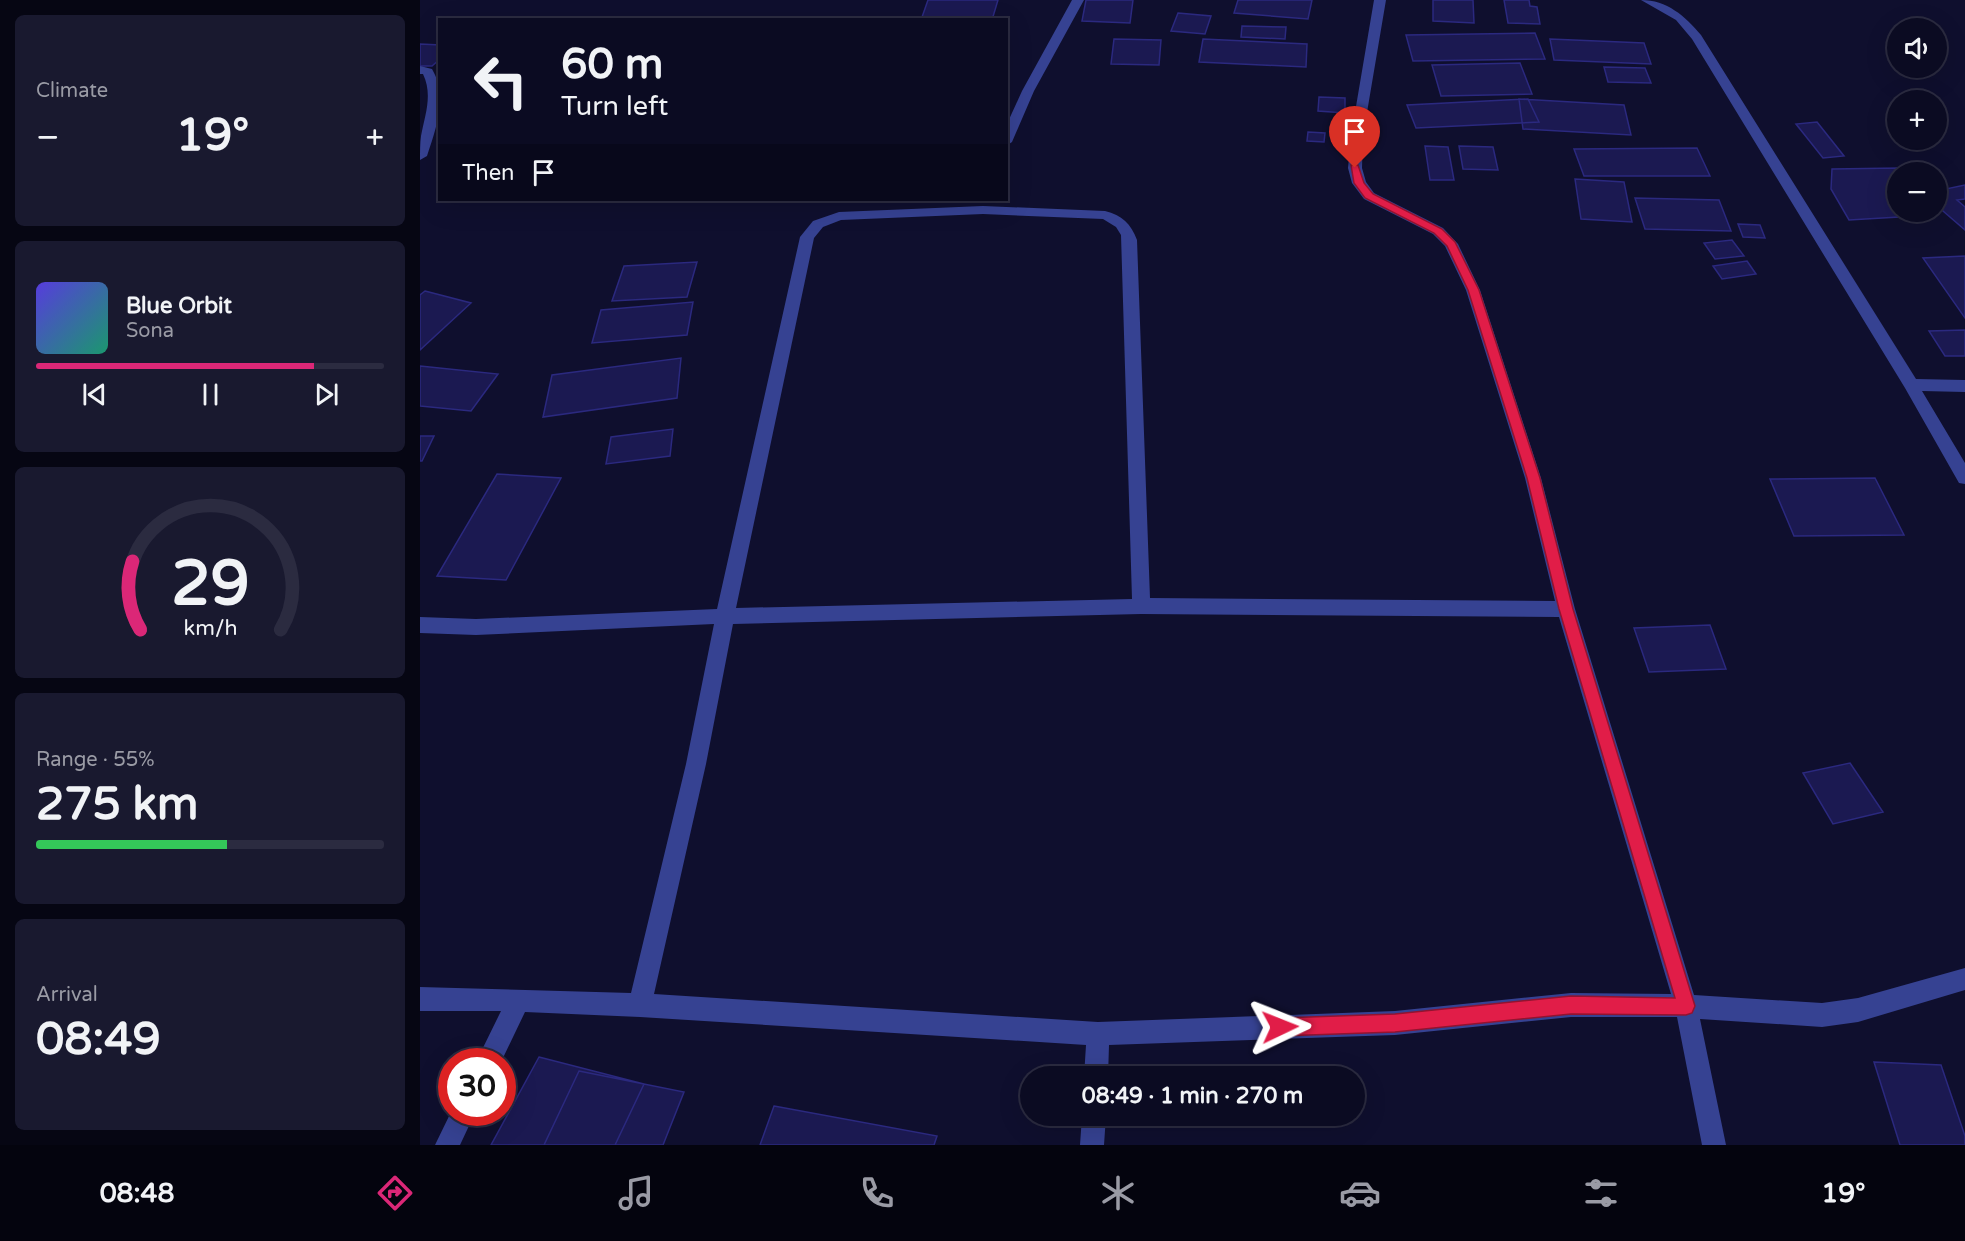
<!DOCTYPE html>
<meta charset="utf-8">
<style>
:root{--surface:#0b0b22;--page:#19192f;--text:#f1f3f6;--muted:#9a9ba5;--line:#2b2b40;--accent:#db2777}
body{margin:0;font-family:"Varela Round",sans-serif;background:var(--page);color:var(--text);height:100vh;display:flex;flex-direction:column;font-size:22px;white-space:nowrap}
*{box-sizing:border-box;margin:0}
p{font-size:20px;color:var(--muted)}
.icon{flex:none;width:33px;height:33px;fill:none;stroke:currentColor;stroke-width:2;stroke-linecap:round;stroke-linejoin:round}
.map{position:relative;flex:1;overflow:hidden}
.side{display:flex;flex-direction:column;gap:15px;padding:15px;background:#060613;width:420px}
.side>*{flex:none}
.guide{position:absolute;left:18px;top:18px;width:570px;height:183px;border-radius:0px;box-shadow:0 6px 24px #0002,0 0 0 2px var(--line);background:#0b0b22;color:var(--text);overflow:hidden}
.buttons{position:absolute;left:1467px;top:18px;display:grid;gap:12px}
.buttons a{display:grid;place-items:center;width:60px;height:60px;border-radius:50%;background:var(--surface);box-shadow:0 6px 24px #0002,0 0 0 2px var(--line);font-size:30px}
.speed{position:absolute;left:18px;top:1048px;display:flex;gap:12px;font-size:30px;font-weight:700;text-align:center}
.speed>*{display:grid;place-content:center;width:78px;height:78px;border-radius:50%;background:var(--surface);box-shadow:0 6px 24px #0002,0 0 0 2px var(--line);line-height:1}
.speed .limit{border:9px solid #d22;background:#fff;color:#111}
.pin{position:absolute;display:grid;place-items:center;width:51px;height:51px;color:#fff;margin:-62px -26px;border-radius:50% 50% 50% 0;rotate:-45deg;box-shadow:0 0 6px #0007}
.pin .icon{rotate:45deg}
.me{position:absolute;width:66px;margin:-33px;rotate:88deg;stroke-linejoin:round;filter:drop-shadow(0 0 4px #0008)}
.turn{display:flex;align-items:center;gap:21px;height:126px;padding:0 24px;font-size:27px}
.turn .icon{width:78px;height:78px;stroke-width:2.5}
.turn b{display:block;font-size:42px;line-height:51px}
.then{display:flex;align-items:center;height:57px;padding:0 24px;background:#0003;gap:12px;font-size:22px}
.big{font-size:45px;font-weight:700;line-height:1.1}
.side .widget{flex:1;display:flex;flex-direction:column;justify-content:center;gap:9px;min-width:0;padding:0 21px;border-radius:9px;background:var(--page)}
.side .dial{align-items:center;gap:0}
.dial svg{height:156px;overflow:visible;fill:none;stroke:var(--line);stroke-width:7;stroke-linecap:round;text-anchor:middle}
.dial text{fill:var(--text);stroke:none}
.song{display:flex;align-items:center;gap:18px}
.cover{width:72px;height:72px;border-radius:9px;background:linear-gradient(135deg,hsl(250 70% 55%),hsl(160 70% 35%))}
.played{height:6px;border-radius:3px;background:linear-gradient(90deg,var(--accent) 80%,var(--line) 80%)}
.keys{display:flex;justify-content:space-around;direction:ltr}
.heat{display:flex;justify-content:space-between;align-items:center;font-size:33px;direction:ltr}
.charge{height:9px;border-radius:4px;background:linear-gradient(90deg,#34c759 55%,var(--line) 0)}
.trip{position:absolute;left:600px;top:1066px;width:345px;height:60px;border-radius:30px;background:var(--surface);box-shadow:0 6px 24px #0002,0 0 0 2px var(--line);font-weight:700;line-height:60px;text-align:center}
.tabs{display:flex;height:96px;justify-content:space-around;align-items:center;background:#04040e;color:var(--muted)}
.tabs .icon{width:42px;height:42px}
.tabs .current{color:var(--accent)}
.tabs b{font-size:27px;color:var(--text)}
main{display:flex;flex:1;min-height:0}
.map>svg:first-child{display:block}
.building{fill:#1b1951;stroke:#2b297f;stroke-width:1.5}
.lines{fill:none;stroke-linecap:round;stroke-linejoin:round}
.minor{fill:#364292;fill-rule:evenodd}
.route{fill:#e11d48;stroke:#92132f;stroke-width:1.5}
</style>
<main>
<section class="side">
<div class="widget"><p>Climate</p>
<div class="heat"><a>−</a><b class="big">19°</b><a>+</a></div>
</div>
<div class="widget">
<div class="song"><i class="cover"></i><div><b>Blue Orbit</b><p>Sona</p></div></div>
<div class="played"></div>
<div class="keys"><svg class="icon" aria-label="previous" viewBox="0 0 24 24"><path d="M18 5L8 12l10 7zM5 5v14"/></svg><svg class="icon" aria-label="pause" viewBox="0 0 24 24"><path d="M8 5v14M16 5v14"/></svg><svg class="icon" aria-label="next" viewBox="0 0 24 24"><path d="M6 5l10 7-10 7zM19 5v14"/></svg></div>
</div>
<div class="widget dial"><svg viewBox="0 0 100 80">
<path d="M14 69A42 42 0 1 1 86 69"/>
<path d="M14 69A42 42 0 0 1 10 34" stroke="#db2777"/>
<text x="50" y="56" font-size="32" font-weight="700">29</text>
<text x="50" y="72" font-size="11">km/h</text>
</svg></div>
<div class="widget"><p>Range · 55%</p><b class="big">275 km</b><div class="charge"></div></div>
<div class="widget"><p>Arrival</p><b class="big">08:49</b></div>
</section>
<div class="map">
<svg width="1545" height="1145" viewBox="0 0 1545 1145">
<rect width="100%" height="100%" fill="#0f0f2e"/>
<path class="building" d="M 508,0 L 578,0 L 572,20 L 501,20 Z
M 666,0 L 713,0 L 710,23 L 662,21 Z
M 818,0 L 892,0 L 888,19 L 814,13 Z
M 1013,0 L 1053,0 L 1054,23 L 1013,21 Z
M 1084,0 L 1109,0 L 1110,6 L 1117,7 L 1120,24 L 1088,23 Z
M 758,13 L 791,16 L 785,34 L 751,31 Z
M 822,26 L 866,27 L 865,39 L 821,37 Z
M 1115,33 L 1125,59 L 993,61 L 986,35 Z
M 694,39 L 741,40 L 739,65 L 691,64 Z
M 783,39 L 887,44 L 886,67 L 779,62 Z
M 1130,39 L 1224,43 L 1231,64 L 1134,60 Z
M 0,44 L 20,45 L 20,59 L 12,66 L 0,66 Z
M 1100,63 L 1112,94 L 1021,96 L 1012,65 Z
M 1184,67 L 1225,68 L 1231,83 L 1188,82 Z
M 899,97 L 925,98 L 925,113 L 898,111 Z
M 1099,99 L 1204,105 L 1211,135 L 1103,129 Z
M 1108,99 L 1119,122 L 996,128 L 987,105 Z
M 1397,122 L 1424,156 L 1403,158 L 1376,124 Z
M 888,132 L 905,133 L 904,142 L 887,141 Z
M 1005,146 L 1028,147 L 1034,180 L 1010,180 Z
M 1039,146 L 1073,147 L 1078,170 L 1043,169 Z
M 1277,148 L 1290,176 L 1164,176 L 1154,149 Z
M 1479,168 L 1482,172 L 1478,172 L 1478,212 L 1509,212 L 1512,215 L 1429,220 L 1411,189 L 1412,169 Z
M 1155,179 L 1204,182 L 1212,222 L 1161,219 Z
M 1545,185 L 1545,199 L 1537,200 L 1545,207 L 1545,230 L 1516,205 L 1516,191 Z
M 1215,198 L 1299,200 L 1311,231 L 1225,229 Z
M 1318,224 L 1340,225 L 1345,238 L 1323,237 Z
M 1312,240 L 1324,256 L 1295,259 L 1284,243 Z
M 1545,256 L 1545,318 L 1503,258 Z
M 1327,261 L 1336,274 L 1302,279 L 1293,266 Z
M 277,262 L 267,297 L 192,301 L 204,266 Z
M 5,291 L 51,303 L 0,350 L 0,295 Z
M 273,302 L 267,335 L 172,343 L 181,310 Z
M 1545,330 L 1545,356 L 1525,356 L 1509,331 Z
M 261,358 L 257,398 L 123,417 L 132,375 Z
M 0,366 L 78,374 L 51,411 L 0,406 Z
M 253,429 L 250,456 L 186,464 L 191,437 Z
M 0,436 L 14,436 L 2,461 L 0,461 Z
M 77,474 L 141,478 L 86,580 L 17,576 Z
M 1455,478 L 1484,535 L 1374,536 L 1350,479 Z
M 1290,625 L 1306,669 L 1229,672 L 1214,628 Z
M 1430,763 L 1463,812 L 1413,824 L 1383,773 Z
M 119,1057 L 224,1084 L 195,1145 L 71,1145 Z
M 1454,1062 L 1521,1065 L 1545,1136 L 1545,1145 L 1480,1145 Z
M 159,1071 L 264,1092 L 243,1145 L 124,1145 Z
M 354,1106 L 517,1136 L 514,1145 L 340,1145 Z"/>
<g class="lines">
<path class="minor" d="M 652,0 L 664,0 L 614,91 L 592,142 L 586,146 L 586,126 L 602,91 Z
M 954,0 L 966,0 L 943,136 L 942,168 L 946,182 L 954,193 L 1023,228 L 1038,244 L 1060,290 L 1121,478 L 1155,609 L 1274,995 L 1402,1003 L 1438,998 L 1545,968 L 1545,990 L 1438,1022 L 1402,1027 L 1280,1019 L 1306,1145 L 1282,1145 L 1257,1017 L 1151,1017 L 975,1035 L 689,1045 L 688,1077 L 664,1077 L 666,1045 L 220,1017 L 105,1012 L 81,1062 L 56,1062 L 81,1011 L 0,1011 L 0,987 L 211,993 L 266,764 L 294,624 L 56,635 L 0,633 L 0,617 L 56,619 L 297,609 L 380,237 L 393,221 L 419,212 L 563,206 L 685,211 C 702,215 711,224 717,240 L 730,598 L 1135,601 L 1105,478 L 1046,290 L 1025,246 L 1013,234 L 944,199 L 932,183 L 928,168 L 931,136 ZM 563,214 L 683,219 L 696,227 L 701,235 L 712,599 L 316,608 L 394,238 L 403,227 L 421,220 ZM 721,614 L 1139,617 L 1251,994 L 1151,993 L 975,1011 L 678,1022 L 234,994 L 286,764 L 313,624 Z
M 1221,0 C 1247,0 1265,16 1281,35 L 1496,379 L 1545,380 L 1545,392 L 1502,391 L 1545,463 L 1545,484 L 1539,483 L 1485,388 L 1272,39 L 1256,20 Z
M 0,66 L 12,69 C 28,96 16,129 7,156 L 0,160 C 0,152 0,143 1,136 C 5,115 13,95 3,74 L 0,74 Z
M 32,1110 L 32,1113 L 55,1113 L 40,1145 L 15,1145 Z
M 662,1116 L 686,1116 L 684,1145 L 660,1145 Z"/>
</g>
<path class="route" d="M 931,165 L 938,165 L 944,183 L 953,194 L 1022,229 L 1035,242 L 1059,290 L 1120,478 L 1153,609 L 1275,1006 L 1272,1013 L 1266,1015 L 1151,1014 L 975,1032 L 860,1036 L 854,1033 L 851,1027 L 854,1021 L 860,1018 L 975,1014 L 1151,996 L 1255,998 L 1139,609 L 1107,478 L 1048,290 L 1027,246 L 1014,233 L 945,198 L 934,183 Z"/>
</svg>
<div class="buttons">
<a><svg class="icon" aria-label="sound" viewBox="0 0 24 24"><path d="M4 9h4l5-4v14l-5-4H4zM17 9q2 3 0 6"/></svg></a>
<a>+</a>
<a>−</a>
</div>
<div class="speed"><div class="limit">30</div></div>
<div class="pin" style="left:935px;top:168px;background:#d93025"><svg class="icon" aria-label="arrive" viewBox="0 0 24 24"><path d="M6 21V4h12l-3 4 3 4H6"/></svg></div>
<svg class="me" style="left:860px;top:1027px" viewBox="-20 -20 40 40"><path d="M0-17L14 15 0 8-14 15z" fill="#e11d48" stroke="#fff" stroke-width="4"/></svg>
<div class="trip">08:49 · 1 min · 270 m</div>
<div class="guide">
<div class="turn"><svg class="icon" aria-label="left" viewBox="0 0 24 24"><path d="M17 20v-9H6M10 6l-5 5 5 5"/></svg><div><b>60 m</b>Turn left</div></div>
<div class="then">Then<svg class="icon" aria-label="arrive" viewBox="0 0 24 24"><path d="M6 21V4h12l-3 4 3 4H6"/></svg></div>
</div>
</div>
</main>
<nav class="tabs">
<b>08:48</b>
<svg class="icon current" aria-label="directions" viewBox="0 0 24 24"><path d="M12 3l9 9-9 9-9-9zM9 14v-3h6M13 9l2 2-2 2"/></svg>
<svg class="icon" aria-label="music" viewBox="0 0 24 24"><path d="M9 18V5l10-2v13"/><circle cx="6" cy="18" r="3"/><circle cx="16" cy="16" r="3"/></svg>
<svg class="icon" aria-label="phone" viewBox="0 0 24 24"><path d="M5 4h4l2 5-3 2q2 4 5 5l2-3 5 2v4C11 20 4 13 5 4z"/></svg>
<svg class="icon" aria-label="climate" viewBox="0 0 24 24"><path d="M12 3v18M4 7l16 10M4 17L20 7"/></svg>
<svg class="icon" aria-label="car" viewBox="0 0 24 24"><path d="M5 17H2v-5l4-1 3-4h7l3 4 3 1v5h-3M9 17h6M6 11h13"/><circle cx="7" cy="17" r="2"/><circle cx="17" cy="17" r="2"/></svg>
<svg class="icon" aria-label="filters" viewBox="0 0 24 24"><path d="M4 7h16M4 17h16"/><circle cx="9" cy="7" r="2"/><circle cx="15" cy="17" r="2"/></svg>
<b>19°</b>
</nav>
